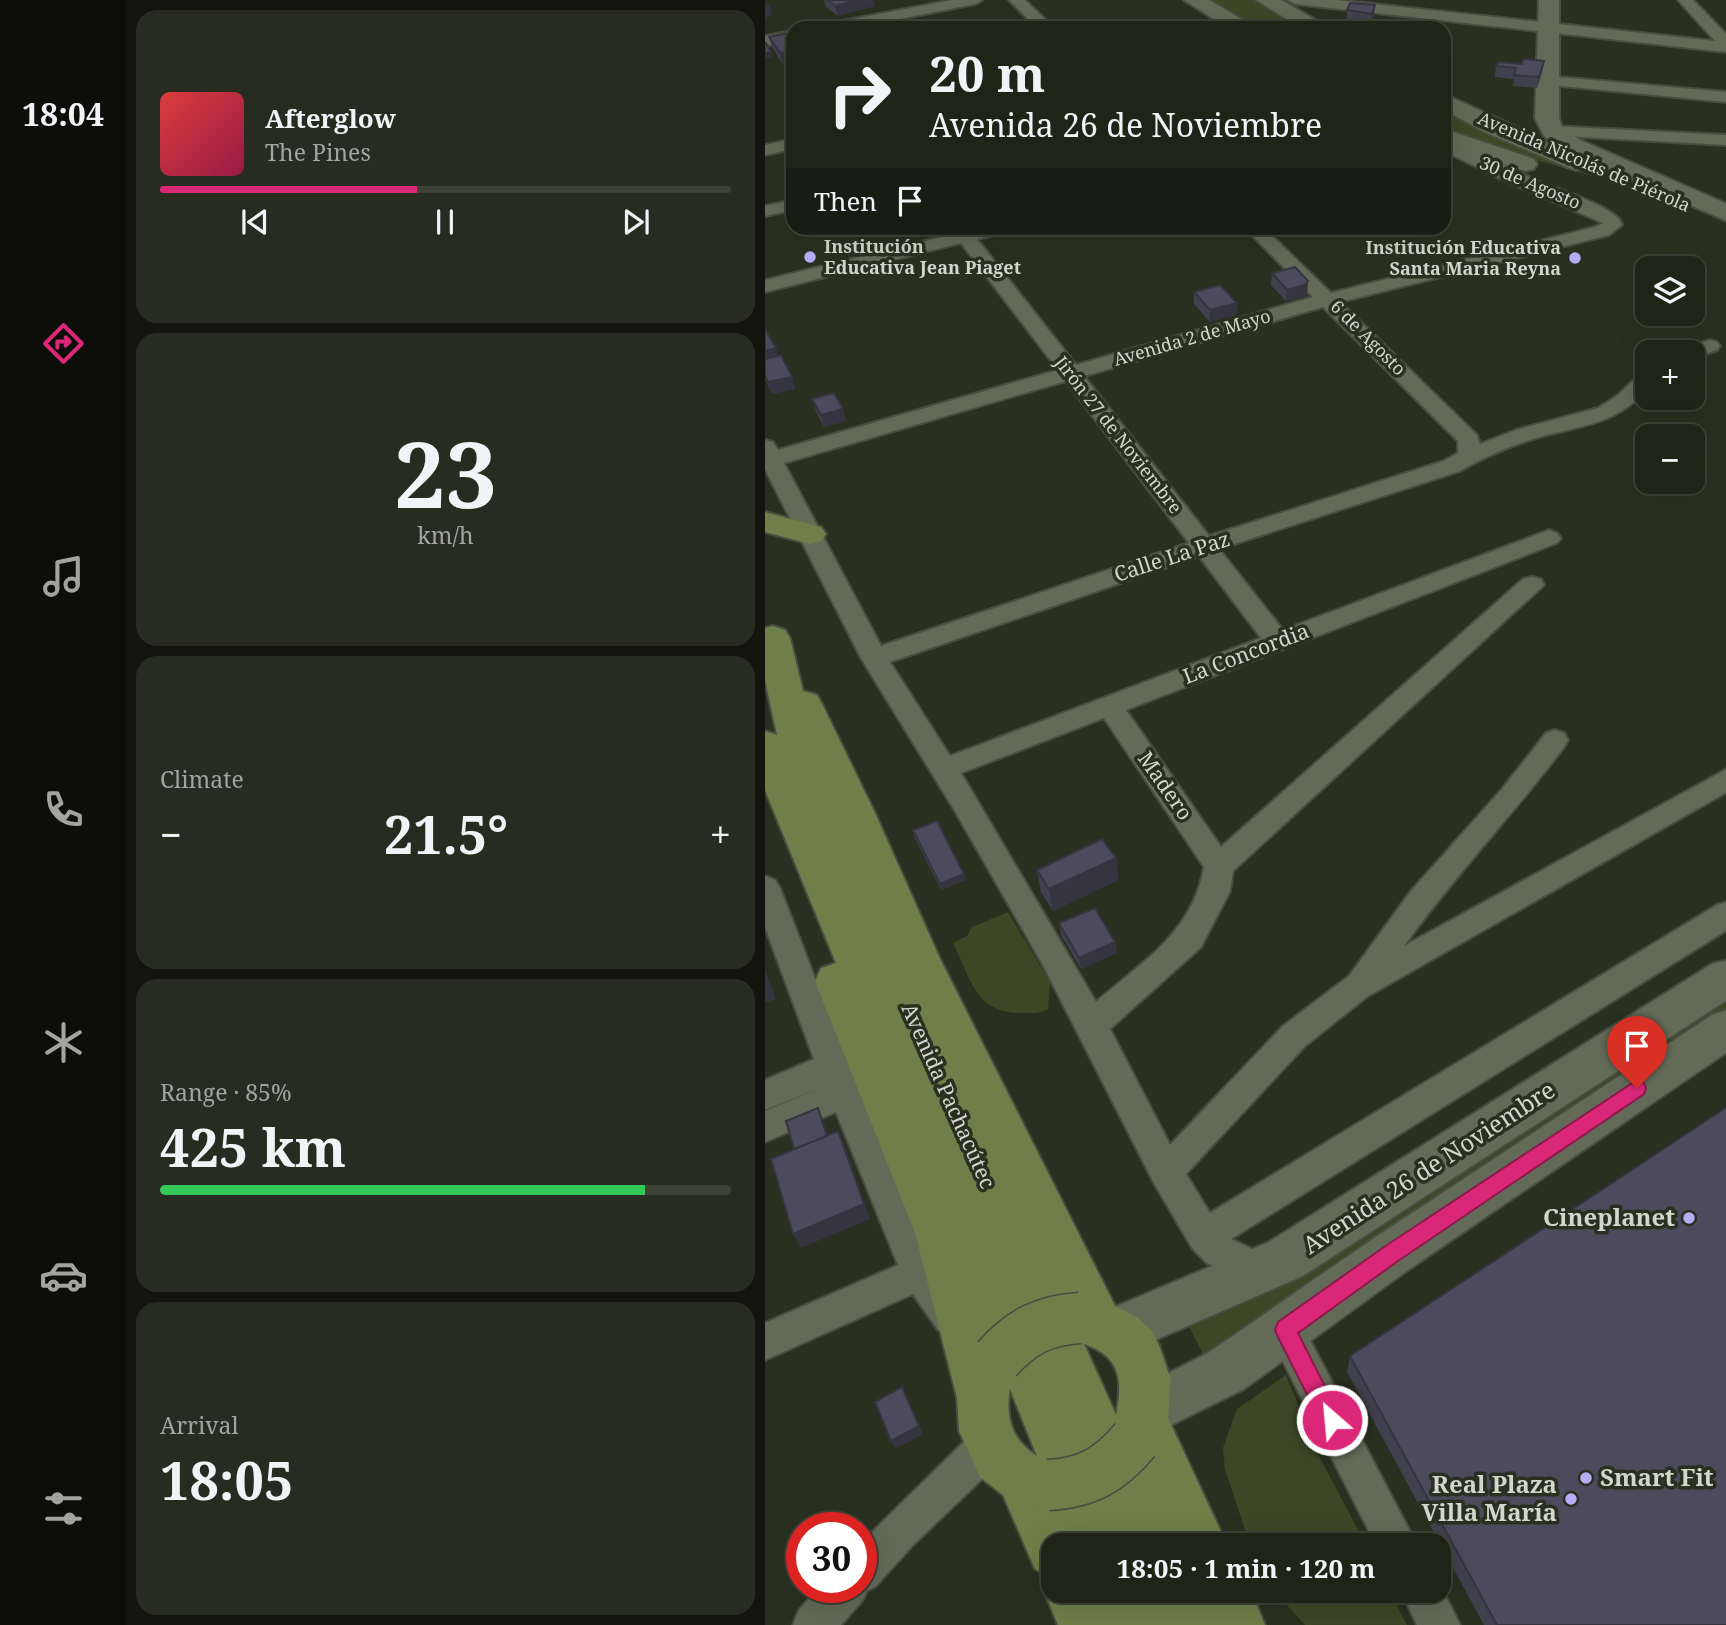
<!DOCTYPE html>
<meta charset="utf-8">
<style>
:root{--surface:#202417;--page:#282c20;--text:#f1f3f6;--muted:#a2a4a1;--line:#3d4136;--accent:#db2777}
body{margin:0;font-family:"Noto Serif",serif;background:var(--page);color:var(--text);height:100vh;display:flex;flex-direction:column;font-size:26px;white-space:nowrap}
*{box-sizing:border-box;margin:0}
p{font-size:23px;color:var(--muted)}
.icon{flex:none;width:38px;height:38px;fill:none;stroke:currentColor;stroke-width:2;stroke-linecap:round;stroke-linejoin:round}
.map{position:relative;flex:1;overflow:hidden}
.side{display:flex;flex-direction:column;gap:10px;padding:10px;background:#12140d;width:639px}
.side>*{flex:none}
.guide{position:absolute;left:21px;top:21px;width:665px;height:214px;border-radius:21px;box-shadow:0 7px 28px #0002,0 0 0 2px var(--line);background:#202417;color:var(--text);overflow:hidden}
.fabs{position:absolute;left:870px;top:256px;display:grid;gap:14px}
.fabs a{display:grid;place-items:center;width:70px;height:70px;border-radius:14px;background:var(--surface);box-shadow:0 7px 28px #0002,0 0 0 2px var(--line);font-size:35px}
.speed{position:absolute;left:21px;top:1512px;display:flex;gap:14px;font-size:35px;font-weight:700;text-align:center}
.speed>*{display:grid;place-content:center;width:91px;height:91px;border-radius:50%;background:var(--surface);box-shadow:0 7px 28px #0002,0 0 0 2px var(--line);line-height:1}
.speed .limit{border:10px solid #d22;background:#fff;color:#111}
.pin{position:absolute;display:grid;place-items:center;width:60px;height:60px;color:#fff;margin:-72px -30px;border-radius:50% 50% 50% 0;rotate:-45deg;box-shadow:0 0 7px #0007}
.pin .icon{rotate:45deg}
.me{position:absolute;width:77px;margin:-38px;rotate:333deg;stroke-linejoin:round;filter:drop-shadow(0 0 5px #0008)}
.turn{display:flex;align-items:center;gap:24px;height:147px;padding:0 28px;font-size:32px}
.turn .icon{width:91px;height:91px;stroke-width:2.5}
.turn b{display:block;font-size:49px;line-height:60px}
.then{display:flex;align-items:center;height:66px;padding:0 28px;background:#0003;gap:14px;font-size:26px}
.big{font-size:52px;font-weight:700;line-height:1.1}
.side .widget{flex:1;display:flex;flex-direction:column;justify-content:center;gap:10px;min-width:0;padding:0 24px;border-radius:21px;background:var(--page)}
.side .dial{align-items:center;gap:0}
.dial b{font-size:91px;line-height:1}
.song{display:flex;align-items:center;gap:21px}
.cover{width:84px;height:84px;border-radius:10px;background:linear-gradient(135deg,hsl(0 70% 55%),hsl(340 70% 35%))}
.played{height:7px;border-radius:4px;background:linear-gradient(90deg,var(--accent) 45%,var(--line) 45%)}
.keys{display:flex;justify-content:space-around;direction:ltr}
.heat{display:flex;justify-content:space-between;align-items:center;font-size:38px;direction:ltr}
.charge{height:10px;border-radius:5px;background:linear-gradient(90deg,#34c759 85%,var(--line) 0)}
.trip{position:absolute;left:276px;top:1533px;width:410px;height:70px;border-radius:21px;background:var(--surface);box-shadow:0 7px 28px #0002,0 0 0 2px var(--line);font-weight:700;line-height:70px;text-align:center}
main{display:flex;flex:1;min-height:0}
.menu{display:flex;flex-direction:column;width:126px;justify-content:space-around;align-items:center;background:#0d0e09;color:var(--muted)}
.menu .icon{width:49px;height:49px}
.menu .on{color:var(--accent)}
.menu b{font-size:32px;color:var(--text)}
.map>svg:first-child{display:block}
.green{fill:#3c4726}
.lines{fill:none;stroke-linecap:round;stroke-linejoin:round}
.street-casing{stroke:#484d3f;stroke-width:4}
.secondary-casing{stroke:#484d3f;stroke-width:4}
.primary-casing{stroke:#484d3f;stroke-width:4}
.street{fill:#636a57;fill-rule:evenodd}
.secondary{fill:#636a57;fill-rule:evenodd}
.primary{fill:#6e7f49;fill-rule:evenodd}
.primary-bridge-casing{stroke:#484d3f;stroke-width:53;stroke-linecap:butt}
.primary-bridge{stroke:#6e7f49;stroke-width:50}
.wall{fill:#41404f}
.shaded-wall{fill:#353440}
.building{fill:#4c4a5c;stroke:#353440;stroke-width:2}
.route{fill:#db2777;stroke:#8e194d;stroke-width:2}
.poi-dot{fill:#b6acf8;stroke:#2a301f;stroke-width:2.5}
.labels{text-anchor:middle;stroke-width:7;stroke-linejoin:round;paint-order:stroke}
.far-street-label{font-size:18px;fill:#d2d6cc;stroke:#2a301f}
.far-poi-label{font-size:18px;font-weight:bold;fill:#d2d6cc;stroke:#2a301f;text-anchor:start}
.street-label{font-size:21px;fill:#d2d6cc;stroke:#2a301f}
.near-street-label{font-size:24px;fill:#d2d6cc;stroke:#2a301f}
.near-poi-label{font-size:24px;font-weight:bold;fill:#d2d6cc;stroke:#2a301f;text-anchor:end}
</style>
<main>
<nav class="menu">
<b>18:04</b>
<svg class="icon on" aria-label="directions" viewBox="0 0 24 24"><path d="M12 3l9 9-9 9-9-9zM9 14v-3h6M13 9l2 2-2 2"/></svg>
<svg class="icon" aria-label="music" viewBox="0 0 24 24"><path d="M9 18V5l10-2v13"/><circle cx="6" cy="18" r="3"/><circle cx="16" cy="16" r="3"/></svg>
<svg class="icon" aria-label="phone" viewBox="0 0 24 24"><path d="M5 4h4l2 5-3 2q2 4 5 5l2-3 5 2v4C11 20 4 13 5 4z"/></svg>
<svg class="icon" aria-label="climate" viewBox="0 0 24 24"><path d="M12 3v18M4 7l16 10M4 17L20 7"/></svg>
<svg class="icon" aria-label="car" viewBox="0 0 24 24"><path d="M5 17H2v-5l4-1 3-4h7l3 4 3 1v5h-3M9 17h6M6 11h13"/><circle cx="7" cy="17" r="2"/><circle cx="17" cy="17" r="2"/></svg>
<svg class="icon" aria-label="filters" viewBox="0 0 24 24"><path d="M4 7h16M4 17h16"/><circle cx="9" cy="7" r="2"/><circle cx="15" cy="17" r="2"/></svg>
</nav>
<section class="side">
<div class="widget">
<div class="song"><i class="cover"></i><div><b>Afterglow</b><p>The Pines</p></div></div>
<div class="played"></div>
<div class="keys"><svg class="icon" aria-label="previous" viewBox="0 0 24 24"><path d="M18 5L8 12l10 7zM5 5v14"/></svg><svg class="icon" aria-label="pause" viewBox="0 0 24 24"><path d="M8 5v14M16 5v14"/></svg><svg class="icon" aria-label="next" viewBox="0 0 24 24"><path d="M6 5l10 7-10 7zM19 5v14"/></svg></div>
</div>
<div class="widget dial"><b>23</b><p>km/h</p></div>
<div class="widget"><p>Climate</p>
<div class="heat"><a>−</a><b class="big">21.5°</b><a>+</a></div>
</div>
<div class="widget"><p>Range · 85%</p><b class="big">425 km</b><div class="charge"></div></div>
<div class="widget"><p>Arrival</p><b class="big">18:05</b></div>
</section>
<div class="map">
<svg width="962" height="1625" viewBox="0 0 962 1625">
<rect width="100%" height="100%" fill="#2a301f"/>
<path class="green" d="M 437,0 L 496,0 L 540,28 L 487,28 Z
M 679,104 L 838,179 L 757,156 L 679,129 Z
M 243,912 L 285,982 L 283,1009 C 274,1014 266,1013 256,1013 C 210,1013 206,979 188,943 L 202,936 L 207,927 Z
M 961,993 L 961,1013 L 439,1356 L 419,1317 Z
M 521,1375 L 554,1456 L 601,1545 L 485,1545 L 460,1469 L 458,1448 L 472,1409 Z
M 509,1591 L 624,1591 L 642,1625 L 540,1625 Z"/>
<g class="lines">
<defs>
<path id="street" d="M 187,0 L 217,0 L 210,4 L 90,28 L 59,28 L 67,23 Z
M 244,0 L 260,0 L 289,28 L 272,28 Z
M 523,0 L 571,0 L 950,41 L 913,0 L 928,0 L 962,35 L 962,52 L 530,4 Z
M 28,31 L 28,41 L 0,46 L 0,36 Z
M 782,76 L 962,92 L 962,102 L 776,84 L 774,81 Z
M 787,126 L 962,135 L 962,145 L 781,135 L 779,131 L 781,127 Z
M 28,139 L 28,149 L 0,155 L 0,145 Z
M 679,139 C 710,146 743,169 773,181 C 791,189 853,207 857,225 L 844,235 L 575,302 L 712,435 L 715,444 L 751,430 L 833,408 L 852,396 L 875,374 L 882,372 L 882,390 C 846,428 811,425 765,440 C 741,448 717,458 695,471 L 454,549 L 518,630 L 776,533 L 784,530 L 792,533 L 796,538 L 792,543 L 361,710 L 456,847 L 758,579 L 767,577 L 776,579 L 779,585 L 468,871 L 465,891 L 436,947 L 345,1029 L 405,1145 L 518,1026 L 584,976 L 646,891 L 737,789 L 781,733 L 790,730 L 799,733 L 803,740 L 799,747 C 748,815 689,876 639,946 L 962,769 L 962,792 L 603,996 L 540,1046 L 421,1174 L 445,1213 L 952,905 L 962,902 L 962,930 L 466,1239 L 506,1258 L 511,1270 L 506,1282 L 493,1287 L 442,1263 L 427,1248 L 389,1183 L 278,965 L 190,811 L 96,658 L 0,469 L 0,440 L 8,442 L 13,450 L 293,370 L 196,243 L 0,292 L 0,280 L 189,234 L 185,228 L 205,230 L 243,228 L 241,232 L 212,239 L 311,365 L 548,297 L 480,228 L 499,228 L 566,293 L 830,227 L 838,223 L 736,179 L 679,151 ZM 558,307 L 693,441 L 693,453 L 679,461 L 444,536 L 319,376 ZM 301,381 L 424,543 L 116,646 L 19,463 ZM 434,556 L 496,638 L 185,756 L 125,662 ZM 339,718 L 439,867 C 428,932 377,962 331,1002 L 196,773 Z
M 28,200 L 28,210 L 0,216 L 0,206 Z
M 945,340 L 952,342 L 955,346 L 952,350 L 928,358 L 928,352 L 918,352 L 921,348 Z
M 0,876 L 10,880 L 15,888 L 84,1066 L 167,1261 L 199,1304 L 204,1317 L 199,1330 L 186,1335 L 173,1330 L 148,1294 L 0,1360 L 0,1323 L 133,1265 L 71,1112 L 0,1142 L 0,1111 L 60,1086 L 0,1110 L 0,1080 L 49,1059 L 0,927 Z
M 520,1312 L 533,1317 L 652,1545 L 611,1545 L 502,1330 L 507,1317 Z
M 225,1425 L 239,1430 L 244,1444 L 239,1458 L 148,1545 L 110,1587 L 102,1591 L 97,1601 L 76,1625 L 28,1625 L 34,1610 L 55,1587 L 96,1587 L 96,1543 L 211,1430 Z
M 674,1583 L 695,1625 L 652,1625 L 636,1591 L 674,1591 Z"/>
<path id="secondary" d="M 419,0 L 444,0 L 485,24 L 489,28 L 463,28 Z
M 491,0 L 516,0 L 558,24 L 562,28 L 536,28 Z
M 774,0 L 794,0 L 794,118 L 797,127 L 815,140 L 962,204 L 962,221 L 822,161 L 824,163 L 820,168 L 812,170 L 804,168 L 722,133 L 679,110 L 679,94 L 794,147 L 779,136 L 770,118 Z
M 679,129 L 769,159 L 772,164 L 769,169 L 760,171 L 679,144 Z
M 962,960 L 962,1000 L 538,1276 L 351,1357 L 333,1350 L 326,1332 L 333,1314 L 504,1242 L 947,964 Z
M 962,1010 L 962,1052 L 643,1270 L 479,1389 L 380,1438 L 362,1430 L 354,1412 L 362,1394 L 443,1353 L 609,1238 L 947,1015 Z"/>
<path id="primary" d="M 0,512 L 56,527 L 61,534 L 56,541 L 45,544 L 0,532 Z
M 8,626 L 20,630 L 25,638 L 38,691 L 52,695 L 57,704 L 110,813 L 175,959 L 350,1306 L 373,1318 L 386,1330 L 394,1345 L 406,1380 L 403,1418 L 462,1545 L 289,1545 L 289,1591 L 486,1591 L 500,1625 L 293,1625 L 279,1591 L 285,1576 L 270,1569 L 238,1495 L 215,1477 L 194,1431 L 192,1398 L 150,1233 L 50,981 L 56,968 L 71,963 L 0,790 L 0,731 L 12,735 L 0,680 L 0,628 ZM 319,1344 C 356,1356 358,1381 351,1415 ZM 245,1389 L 272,1456 C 247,1440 240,1418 245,1389 Z"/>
</defs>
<use href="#street" class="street-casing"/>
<use href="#secondary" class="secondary-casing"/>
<use href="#primary" class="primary-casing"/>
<use href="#street" class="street"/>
<use href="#secondary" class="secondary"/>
<use href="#primary" class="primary"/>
<defs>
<path id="primary-bridge" d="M 232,1359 C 256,1332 279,1320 315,1318
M 283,1485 C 322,1483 345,1470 370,1440"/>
</defs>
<use href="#primary-bridge" class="primary-bridge-casing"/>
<use href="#primary-bridge" class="primary-bridge"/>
</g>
<path class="wall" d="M 59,0 L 108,0 L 110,6 L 73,16 L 61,7 Z
M 585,3 L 609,15 L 606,24 L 582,20 L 582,10 Z
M 28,32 L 17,64 L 7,47 L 4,37 Z
M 779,61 L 772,88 L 748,86 L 749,79 L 730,77 L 731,66 L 757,64 Z
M 507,273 L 543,281 L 542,293 L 540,297 L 521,301 L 506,285 Z
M 429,292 L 472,315 L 445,322 L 429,304 Z
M 0,329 L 13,356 L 30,389 L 7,394 L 0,379 Z
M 47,399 L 81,421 L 59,427 L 51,411 Z
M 148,830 L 201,880 L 176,890 L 149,836 Z
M 351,858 L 353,880 L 288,911 L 276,892 L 272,870 Z
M 294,923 L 350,942 L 352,953 L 316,969 L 296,935 Z
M 585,1356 L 962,1625 L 719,1625 L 582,1372 Z"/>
<path class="shaded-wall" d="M 92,0 L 108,0 L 110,6 L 73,16 L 70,6 Z
M 5,4 L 7,15 L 2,16 L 2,19 L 0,19 L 0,5 Z
M 610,5 L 609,15 L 606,24 L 607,14 Z
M 28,51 L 28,62 L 17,64 L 15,53 Z
M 6,52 L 7,58 L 0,59 L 0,53 Z
M 779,61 L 777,72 L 772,88 L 774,77 Z
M 543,281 L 542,293 L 540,297 L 521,301 L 522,290 Z
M 472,303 L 472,315 L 445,322 L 445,310 Z
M 11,348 L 14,360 L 0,364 L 0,351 Z
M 27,377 L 30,389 L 7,394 L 3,382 Z
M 78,409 L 81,421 L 59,427 L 56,415 Z
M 351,858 L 353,880 L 288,911 L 284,889 Z
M 199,874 L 201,880 L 176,890 L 175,884 Z
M 350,942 L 352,953 L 316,969 L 314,958 Z
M 0,970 L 11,999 L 0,1003 Z
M 73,1131 L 80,1146 L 105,1219 L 36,1248 L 28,1234 Z
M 137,1387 L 158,1434 L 131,1449 L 126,1441 Z"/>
<path class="building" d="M 63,0 L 92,0 L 70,6 Z
M 585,3 L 610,5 L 607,14 L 582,10 Z
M 454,20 L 464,28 L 431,28 L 428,25 Z
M 28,32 L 28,51 L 15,53 L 4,37 Z
M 0,43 L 1,43 L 6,52 L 0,53 Z
M 758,59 L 779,61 L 774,77 L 749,75 L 751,68 L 731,66 L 733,62 L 757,64 Z
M 530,267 L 543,281 L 540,285 L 522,290 L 507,273 Z
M 455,285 L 472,303 L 445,310 L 429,292 Z
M 0,329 L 11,348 L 0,351 Z
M 16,355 L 27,377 L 3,382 L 0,375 L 0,359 Z
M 69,393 L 78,409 L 56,415 L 47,399 Z
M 172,821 L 199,874 L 175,884 L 148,830 Z
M 337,839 L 351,858 L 284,889 L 272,870 Z
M 330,908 L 350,942 L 314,958 L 294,923 Z
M 962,1107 L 962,1625 L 732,1625 L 585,1356 Z
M 53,1108 L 62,1136 L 29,1149 L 21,1121 Z
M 73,1131 L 99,1204 L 28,1234 L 6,1159 Z
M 137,1387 L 154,1426 L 126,1441 L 110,1402 Z"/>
<path class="route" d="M 872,1080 L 879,1083 L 881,1088 L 879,1094 L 633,1261 L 533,1333 L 577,1420 L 574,1428 L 567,1431 L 559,1428 L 513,1337 L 510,1330 L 513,1322 L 619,1247 Z"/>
<g class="poi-dot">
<circle cx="45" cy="257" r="7"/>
<circle cx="810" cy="258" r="7"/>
<circle cx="924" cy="1218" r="7"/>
<circle cx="821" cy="1478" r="7"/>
<circle cx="806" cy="1499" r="7"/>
</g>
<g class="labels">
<g class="far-street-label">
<text transform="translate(819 162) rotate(23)" y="6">Avenida Nicolás de Piérola</text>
<text transform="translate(765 183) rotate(23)" y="6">30 de Agosto</text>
<text transform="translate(427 338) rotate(-16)" y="6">Avenida 2 de Mayo</text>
<text transform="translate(603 338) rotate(45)" y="6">6 de Agosto</text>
<text transform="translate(353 435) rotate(52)" y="6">Jirón 27 de Noviembre</text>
</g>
<g class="far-poi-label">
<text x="59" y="253">Institución<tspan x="59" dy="21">Educativa Jean Piaget</tspan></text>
<text x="796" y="254" text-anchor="end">Institución Educativa<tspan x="796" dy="21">Santa Maria Reyna</tspan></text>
</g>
<g class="street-label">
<text transform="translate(407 557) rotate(-18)" y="7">Calle La Paz</text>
<text transform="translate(481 654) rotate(-21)" y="7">La Concordia</text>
<text transform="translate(400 786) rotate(55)" y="7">Madero</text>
<text transform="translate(183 1096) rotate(66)" y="7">Avenida Pachacútec</text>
</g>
<g class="near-street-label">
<text transform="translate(664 1168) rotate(-33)" y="8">Avenida 26 de Noviembre</text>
</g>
<g class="near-poi-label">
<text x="910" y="1226">Cineplanet</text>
<text x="835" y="1486" text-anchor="start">Smart Fit</text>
<text x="792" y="1493">Real Plaza<tspan x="792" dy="28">Villa María</tspan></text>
</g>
</g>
</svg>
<div class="fabs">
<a><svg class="icon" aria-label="layers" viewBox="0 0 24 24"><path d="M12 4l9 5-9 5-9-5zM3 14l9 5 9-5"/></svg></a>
<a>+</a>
<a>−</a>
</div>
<div class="speed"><div class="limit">30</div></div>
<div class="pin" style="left:872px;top:1088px;background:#d93025"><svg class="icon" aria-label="arrive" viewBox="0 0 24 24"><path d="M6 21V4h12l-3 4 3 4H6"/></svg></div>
<svg class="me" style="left:567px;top:1420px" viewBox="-20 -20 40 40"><circle r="17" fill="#db2777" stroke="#fff" stroke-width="3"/><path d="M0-11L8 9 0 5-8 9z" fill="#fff"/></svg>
<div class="trip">18:05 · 1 min · 120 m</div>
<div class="guide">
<div class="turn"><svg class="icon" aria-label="right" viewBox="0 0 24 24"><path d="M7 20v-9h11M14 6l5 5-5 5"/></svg><div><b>20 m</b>Avenida 26 de Noviembre</div></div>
<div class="then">Then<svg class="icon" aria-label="arrive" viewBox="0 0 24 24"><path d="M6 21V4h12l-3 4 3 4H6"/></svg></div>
</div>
</div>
</main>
